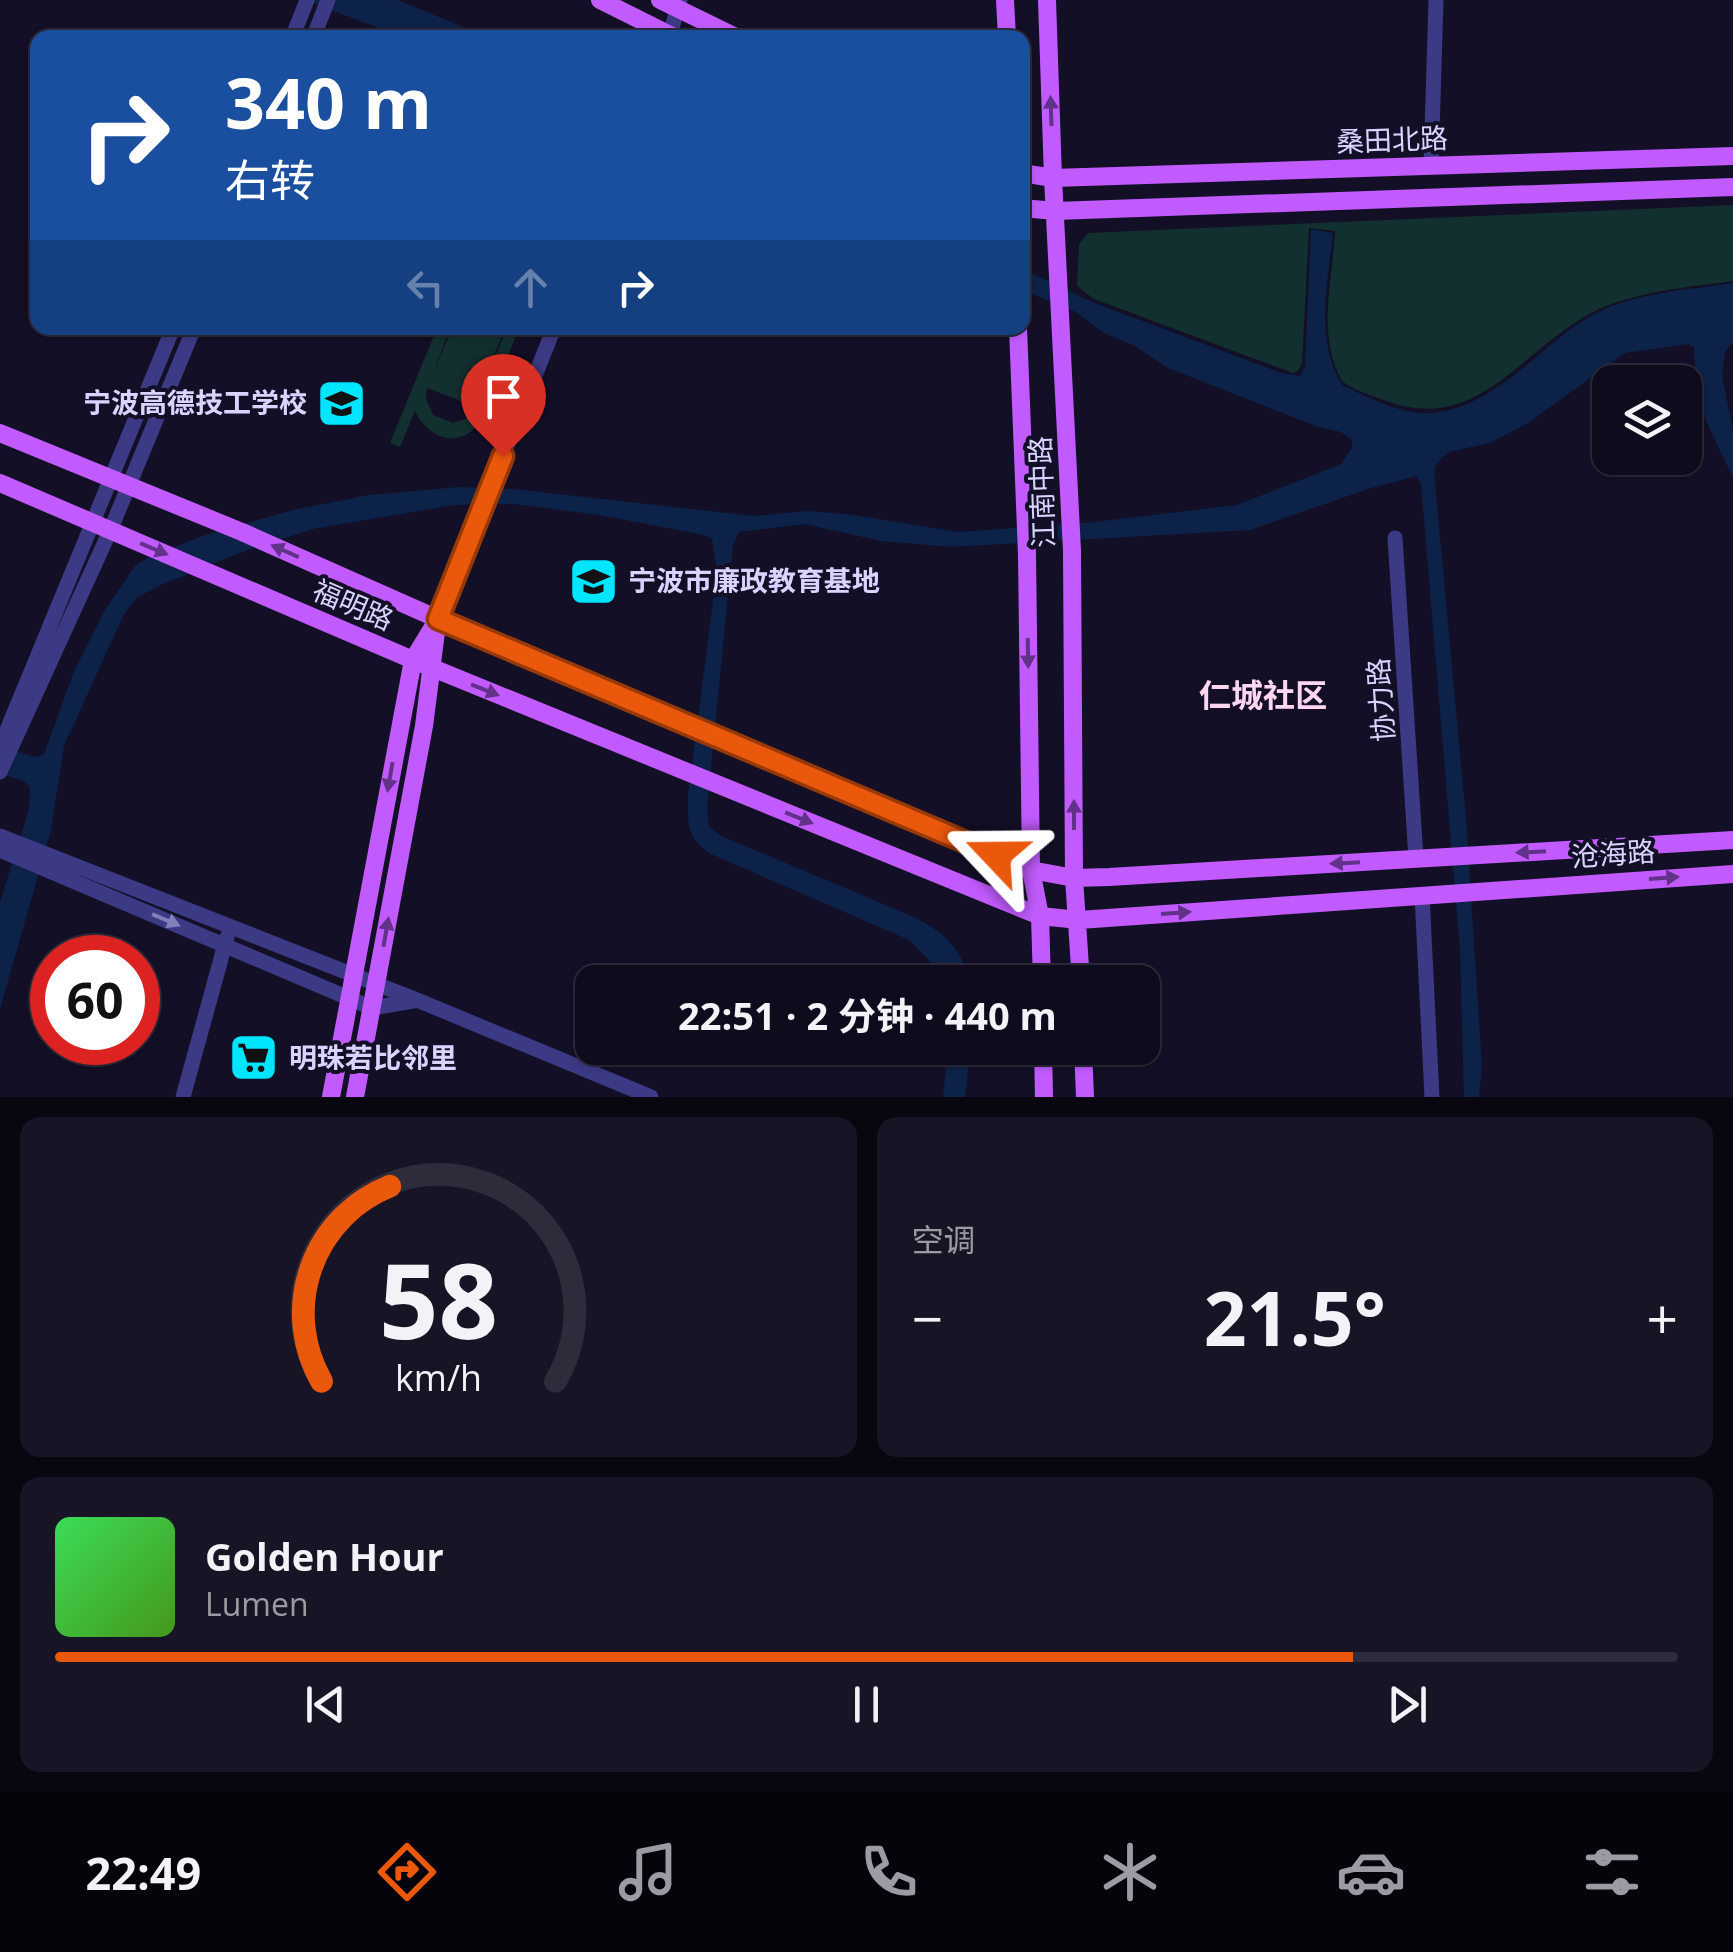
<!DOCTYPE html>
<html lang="zh">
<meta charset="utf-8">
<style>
:root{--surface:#0e0b1c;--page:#171425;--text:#f1f3f6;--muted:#9b9ba3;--line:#2e2b3b;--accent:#ea580c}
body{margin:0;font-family:"Open Sans","Noto Sans SC",sans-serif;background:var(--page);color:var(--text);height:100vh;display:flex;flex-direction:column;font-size:38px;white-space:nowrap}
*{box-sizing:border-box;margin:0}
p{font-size:32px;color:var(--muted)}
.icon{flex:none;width:55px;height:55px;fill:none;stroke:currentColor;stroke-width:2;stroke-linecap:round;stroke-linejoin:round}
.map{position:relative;height:1097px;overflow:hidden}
.side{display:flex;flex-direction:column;gap:20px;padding:20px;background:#08060f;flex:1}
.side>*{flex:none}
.guide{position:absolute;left:30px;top:30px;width:1000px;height:305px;border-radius:20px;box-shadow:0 2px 8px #0004,0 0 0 2px var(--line);background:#1a4fa0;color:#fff;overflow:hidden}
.fabs{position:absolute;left:1592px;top:365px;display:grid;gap:20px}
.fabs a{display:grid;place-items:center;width:110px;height:110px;border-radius:20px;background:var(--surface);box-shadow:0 2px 8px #0004,0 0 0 2px var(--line);font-size:50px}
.speed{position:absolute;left:30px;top:935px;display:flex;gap:20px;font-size:50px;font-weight:700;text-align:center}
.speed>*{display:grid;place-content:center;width:130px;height:130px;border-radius:50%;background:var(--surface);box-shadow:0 2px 8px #0004,0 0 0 2px var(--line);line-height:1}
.speed .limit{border:15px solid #d22;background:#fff;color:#111}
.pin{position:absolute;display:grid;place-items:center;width:85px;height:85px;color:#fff;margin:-102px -42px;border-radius:50% 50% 50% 0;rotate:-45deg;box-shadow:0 0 10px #0007}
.pin .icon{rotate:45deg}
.me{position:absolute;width:110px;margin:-55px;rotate:293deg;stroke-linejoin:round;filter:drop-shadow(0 0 8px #0008)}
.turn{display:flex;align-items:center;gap:35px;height:210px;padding:0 30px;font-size:45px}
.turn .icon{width:130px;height:130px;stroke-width:2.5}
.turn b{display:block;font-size:70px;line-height:85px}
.lanes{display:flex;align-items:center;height:95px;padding:0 30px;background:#0003;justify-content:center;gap:50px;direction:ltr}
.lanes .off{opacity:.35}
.big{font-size:75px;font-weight:700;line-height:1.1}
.side .tile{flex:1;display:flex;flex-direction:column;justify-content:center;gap:15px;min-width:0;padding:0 35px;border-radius:20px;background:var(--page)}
.side .dial{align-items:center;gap:0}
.dial svg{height:260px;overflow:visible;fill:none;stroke:var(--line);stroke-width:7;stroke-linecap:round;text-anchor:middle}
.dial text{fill:var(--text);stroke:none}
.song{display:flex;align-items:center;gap:30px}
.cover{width:120px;height:120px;border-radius:15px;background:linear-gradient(135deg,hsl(130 70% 55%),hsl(100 70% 35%))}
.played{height:10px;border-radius:5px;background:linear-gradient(90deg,var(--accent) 80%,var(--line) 80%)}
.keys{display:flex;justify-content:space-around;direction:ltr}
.heat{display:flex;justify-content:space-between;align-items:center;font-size:55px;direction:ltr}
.side .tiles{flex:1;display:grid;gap:20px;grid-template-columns:1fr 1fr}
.tile:last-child{grid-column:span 2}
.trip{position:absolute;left:575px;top:965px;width:585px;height:100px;border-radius:20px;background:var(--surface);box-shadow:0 2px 8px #0004,0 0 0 2px var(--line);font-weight:700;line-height:100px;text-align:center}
.tabs{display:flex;height:160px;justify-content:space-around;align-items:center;background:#06040b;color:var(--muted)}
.tabs .icon{width:70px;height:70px}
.tabs .on{color:var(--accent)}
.tabs b{font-size:45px;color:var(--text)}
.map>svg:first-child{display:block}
.green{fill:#12302f}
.water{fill:#0c2248}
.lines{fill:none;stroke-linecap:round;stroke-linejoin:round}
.minor{stroke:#3d3a85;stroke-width:15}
.major{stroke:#c25bff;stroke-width:18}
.oneway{fill:#623188}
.oneway2{fill:#837fbc}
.route-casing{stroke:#983908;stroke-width:25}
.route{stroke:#ea580c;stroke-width:18}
.labels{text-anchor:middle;stroke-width:8;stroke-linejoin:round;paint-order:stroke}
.street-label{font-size:28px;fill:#d9d4ff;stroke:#130f26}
.poi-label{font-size:28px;font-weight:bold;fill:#d9d4ff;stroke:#130f26;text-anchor:start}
.quarter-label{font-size:32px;font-weight:bold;fill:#ffd6f0;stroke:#130f26}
</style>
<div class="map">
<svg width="1733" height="1097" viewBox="0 0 1733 1097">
<rect width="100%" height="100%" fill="#130f26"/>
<path class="green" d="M 1733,205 L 1733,281 C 1686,288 1634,291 1591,313 C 1520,351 1476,436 1384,400 C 1370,395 1353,390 1342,381 C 1316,333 1333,282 1335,231 L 1309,228 L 1302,363 L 1298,371 L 1293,373 L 1094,299 L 1077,286 L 1079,244 L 1088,233 Z
M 437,328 L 450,328 L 433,375 L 452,328 L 505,328 L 474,406 L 427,388 L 426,399 L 433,415 L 453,423 L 467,418 L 474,409 L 507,328 L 519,328 L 484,416 C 465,450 430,442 415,411 L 400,447 L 390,443 Z"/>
<path class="water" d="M 305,0 L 398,0 L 487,37 L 402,37 Z
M 1311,229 L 1333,233 C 1328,283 1314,339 1342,385 C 1366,396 1395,412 1422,413 C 1493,415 1540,342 1598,312 C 1639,292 1689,290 1733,283 L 1733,342 L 1725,352 L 1722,375 L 1733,431 L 1733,478 L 1702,412 L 1696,389 L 1694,347 L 1688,344 L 1625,353 L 1528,423 L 1490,443 L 1448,452 L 1436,464 L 1434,472 L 1466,819 L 1482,1067 L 1479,1097 L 1464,1097 L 1460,951 L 1421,484 L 1417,476 L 1371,488 L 1250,530 L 951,547 L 881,541 L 804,524 L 739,532 L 733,545 L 707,808 L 709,826 L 719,835 L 914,917 C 948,935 958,946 972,982 L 946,982 L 939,970 L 909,940 L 711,854 C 685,836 688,824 688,795 L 717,571 L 712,539 L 704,535 L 599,515 L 514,504 L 454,505 L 313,529 L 245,551 L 161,585 L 136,598 L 123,616 L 64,746 L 51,830 L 0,1009 L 0,902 L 29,809 L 30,787 L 22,780 L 0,774 L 0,748 L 37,757 L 44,754 L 74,671 L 105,610 L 135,566 L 147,558 L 205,535 L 293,510 L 369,495 L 458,487 L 514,489 L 754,516 L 807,511 L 846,514 L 959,532 L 1094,522 L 1237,505 L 1341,464 L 1352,448 L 1352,440 L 1341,432 L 1318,427 L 1168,368 L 1135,346 L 1104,333 L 1076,312 L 1023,290 L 1023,269 L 1092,302 L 1281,373 L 1300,376 L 1305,366 Z
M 948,1048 L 971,1048 L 965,1097 L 943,1097 Z"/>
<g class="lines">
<path class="minor" d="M 292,38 L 307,0
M 313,38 L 328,0
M 669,38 L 680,0
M 1431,166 L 1436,0
M 1395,538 L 1416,858
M 438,619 L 554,328
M 0,747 L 173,328
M 0,772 L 110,531 L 194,328
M 0,836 L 417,1000 L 651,1097
M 0,850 L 372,1008 L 413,1001
M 1422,895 L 1432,1097
M 183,1097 L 227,937"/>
<path class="major" d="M 600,0 L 676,38
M 660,0 L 738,38
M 1005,0 L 1007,38
M 1047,0 L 1053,178 L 1072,551 L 1074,878 L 1081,982
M 1022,173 L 1053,178 L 1733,156
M 1022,208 L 1055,211 L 1733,187
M 1018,328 L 1027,555 L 1031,870 L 1040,916 L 1042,982
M 0,433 L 242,532 L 438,619 L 1031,870 L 1074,878 L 1109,877 L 1733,840
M 0,483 L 413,660 L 1040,916 L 1079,920 L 1733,874
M 1043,1048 L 1044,1097
M 1083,1048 L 1085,1097
M 331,1097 L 413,660 L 438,619
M 355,1097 L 424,726 L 437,624"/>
</g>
<defs><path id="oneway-solid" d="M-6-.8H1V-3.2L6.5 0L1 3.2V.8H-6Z" transform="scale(2.5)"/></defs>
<g class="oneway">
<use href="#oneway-solid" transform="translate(1051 111) rotate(-92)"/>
<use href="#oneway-solid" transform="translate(154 549) rotate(23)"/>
<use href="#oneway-solid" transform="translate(285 551) rotate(-156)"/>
<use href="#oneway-solid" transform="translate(1028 653) rotate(89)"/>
<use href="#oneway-solid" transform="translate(485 690) rotate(22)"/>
<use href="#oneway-solid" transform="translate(390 777) rotate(100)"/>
<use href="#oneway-solid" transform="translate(1074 815) rotate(-90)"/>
<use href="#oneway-solid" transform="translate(799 818) rotate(22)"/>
<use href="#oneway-solid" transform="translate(1531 852) rotate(177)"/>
<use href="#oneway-solid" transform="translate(1345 863) rotate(177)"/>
<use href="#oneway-solid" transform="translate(1664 878) rotate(-4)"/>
<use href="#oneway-solid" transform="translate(1176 913) rotate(-4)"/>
<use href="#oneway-solid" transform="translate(386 932) rotate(-80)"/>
</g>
<use class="oneway2" href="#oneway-solid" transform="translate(166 920) rotate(23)"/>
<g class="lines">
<defs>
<path id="route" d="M 503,456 L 438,619 L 996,855"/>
</defs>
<use href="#route" class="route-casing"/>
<use href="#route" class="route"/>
</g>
<defs>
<symbol id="university-square" viewBox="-11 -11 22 22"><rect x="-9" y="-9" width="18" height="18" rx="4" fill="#00e5ff" stroke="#130f26"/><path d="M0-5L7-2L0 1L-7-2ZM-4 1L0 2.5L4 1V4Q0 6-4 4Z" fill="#111"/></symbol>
<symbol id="supermarket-square" viewBox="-11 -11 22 22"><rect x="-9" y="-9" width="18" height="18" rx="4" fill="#00e5ff" stroke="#130f26"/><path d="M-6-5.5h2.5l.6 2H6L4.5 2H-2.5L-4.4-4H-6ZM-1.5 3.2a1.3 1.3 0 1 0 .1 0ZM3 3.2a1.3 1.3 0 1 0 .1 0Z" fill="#111"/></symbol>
</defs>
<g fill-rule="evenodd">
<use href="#university-square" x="314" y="376" width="55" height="55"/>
<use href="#university-square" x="566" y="554" width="55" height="55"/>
<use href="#supermarket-square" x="226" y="1030" width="55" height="55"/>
</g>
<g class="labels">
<g class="street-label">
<text transform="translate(1392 140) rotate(-2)" y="10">桑田北路</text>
<text transform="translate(1042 492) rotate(-92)" y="10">江南中路</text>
<text transform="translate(353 605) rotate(23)" y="10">福明路</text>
<text transform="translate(1381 700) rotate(-94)" y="10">协力路</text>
<text transform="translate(1613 854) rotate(-4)" y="10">沧海路</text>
</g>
<g class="poi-label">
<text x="307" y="413" text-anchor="end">宁波高德技工学校</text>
<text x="628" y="591">宁波市廉政教育基地</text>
<text x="289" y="1068">明珠若比邻里</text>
</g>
<g class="quarter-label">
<text x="1263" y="707">仁城社区</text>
</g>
</g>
</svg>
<div class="fabs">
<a><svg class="icon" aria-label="layers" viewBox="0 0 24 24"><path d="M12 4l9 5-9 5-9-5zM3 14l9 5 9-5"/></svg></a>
</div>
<div class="speed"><div class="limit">60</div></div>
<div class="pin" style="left:503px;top:456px;background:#d93025"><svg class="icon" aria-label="arrive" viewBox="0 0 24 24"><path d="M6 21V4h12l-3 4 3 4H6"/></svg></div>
<svg class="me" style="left:996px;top:855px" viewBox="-20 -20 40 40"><path d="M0-17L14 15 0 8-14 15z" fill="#ea580c" stroke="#fff" stroke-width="4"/></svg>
<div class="trip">22:51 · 2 分钟 · 440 m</div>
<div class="guide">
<div class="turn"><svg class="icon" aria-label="right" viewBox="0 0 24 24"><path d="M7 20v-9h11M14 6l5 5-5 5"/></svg><div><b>340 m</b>右转</div></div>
<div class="lanes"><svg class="icon off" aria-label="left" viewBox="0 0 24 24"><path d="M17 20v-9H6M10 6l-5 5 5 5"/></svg><svg class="icon off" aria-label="ahead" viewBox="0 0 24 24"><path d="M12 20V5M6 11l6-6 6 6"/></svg><svg class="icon" aria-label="right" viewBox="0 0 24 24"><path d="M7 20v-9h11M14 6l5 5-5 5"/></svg></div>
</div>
</div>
<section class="side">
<div class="tiles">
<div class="tile dial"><svg viewBox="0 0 100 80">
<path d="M14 69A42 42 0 1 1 86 69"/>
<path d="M14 69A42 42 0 0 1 35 9" stroke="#ea580c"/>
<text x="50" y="56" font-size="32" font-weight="700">58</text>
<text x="50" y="72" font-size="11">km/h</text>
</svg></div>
<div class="tile"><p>空调</p>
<div class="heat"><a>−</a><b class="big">21.5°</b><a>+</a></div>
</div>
<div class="tile">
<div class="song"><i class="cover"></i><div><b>Golden Hour</b><p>Lumen</p></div></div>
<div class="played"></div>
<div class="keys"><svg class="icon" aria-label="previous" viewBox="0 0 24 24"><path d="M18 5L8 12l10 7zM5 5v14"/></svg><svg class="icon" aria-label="pause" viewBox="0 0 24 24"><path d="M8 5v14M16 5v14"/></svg><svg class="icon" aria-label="next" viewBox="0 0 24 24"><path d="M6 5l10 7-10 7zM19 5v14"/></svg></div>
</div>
</div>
</section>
<nav class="tabs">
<b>22:49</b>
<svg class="icon on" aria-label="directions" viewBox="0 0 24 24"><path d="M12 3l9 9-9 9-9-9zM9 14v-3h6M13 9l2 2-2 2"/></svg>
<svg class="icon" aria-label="music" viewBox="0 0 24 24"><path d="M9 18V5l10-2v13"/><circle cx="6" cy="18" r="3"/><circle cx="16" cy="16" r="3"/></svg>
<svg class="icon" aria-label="phone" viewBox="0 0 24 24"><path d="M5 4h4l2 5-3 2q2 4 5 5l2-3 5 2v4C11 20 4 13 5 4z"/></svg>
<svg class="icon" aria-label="climate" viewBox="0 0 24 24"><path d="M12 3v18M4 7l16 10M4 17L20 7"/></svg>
<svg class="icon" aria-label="car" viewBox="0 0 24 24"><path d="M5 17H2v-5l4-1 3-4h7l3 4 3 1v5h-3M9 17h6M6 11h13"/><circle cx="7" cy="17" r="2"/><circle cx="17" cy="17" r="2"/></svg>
<svg class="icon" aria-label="filters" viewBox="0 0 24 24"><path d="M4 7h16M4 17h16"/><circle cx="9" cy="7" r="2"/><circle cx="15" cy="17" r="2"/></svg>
</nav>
